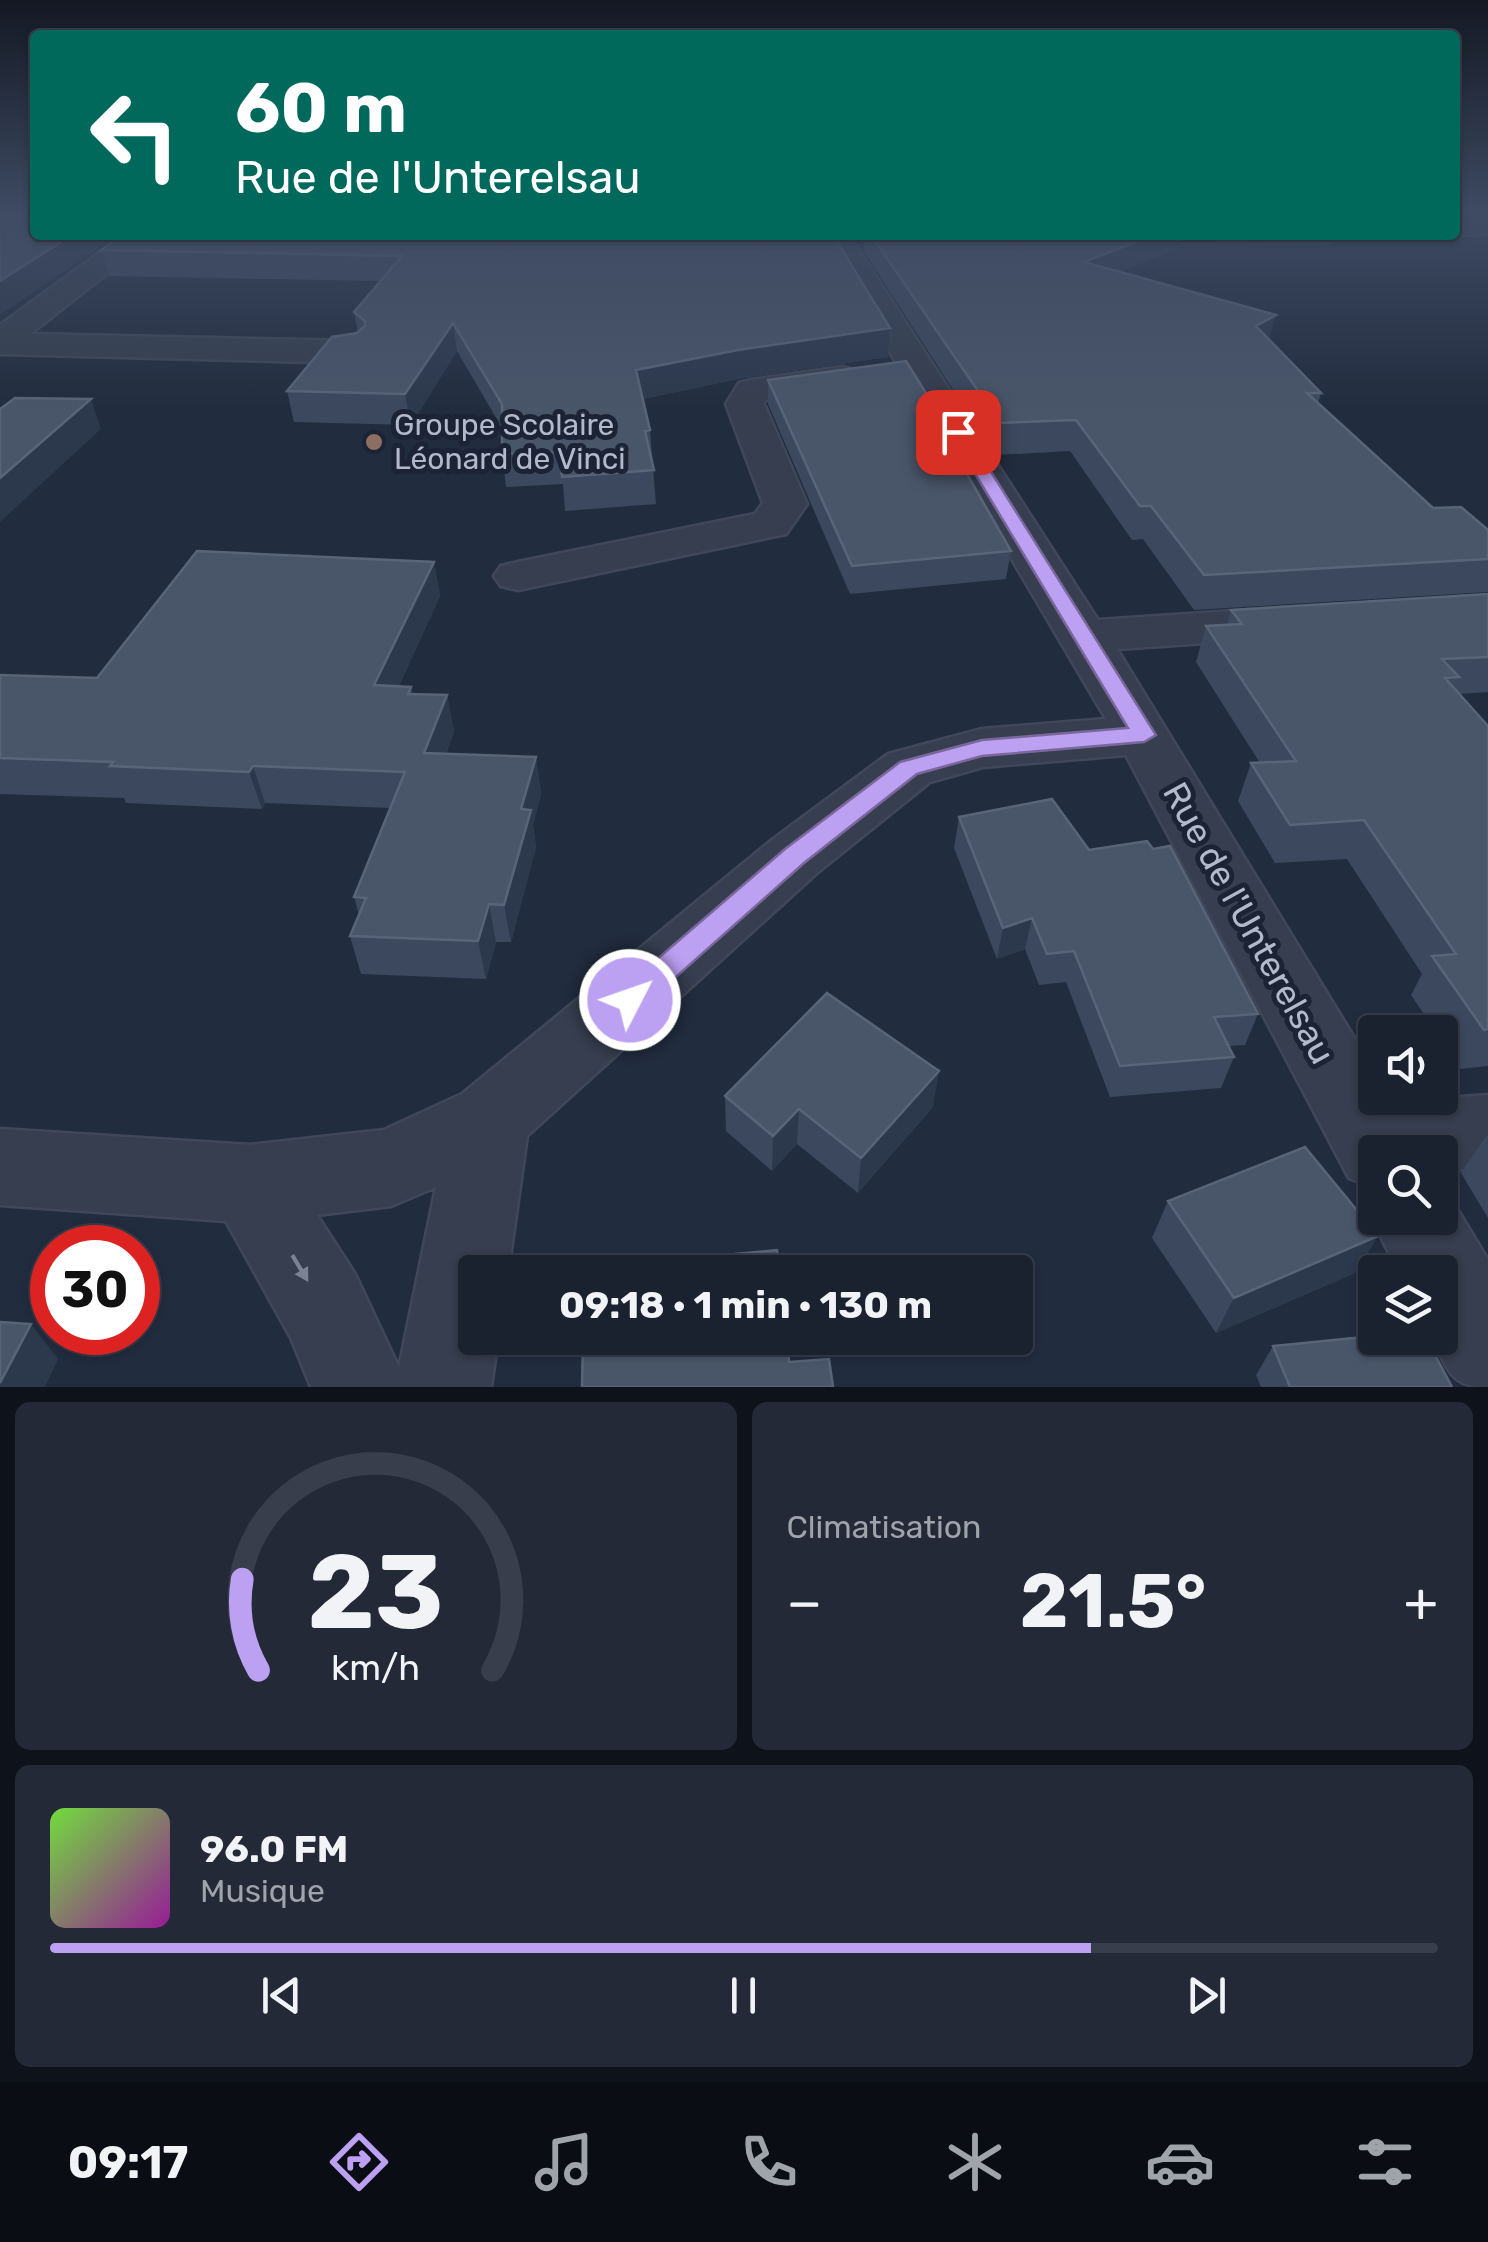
<!DOCTYPE html>
<html lang="fr">
<meta charset="utf-8">
<style>
:root{--surface:#1a212f;--page:#232937;--text:#f1f3f6;--muted:#9fa3aa;--line:#383e4b;--accent:#bca0f2}
body{margin:0;font-family:Rubik,sans-serif;background:var(--page);color:var(--text);height:100vh;display:flex;flex-direction:column;font-size:38px;white-space:nowrap}
*{box-sizing:border-box;margin:0}
p{font-size:32px;color:var(--muted)}
.icon{flex:none;width:55px;height:55px;fill:none;stroke:currentColor;stroke-width:2;stroke-linecap:round;stroke-linejoin:round}
.map{position:relative;height:1387px;overflow:hidden}
.details{display:flex;flex-direction:column;gap:15px;padding:15px;background:#0e121a;flex:1}
.details>*{flex:none}
.hud{position:absolute;left:30px;top:30px;width:1430px;height:210px;border-radius:10px;box-shadow:0 2px 8px #0004,0 0 0 2px var(--line);background:#00695c;color:#fff;overflow:hidden}
.tools{position:absolute;left:1358px;top:1015px;display:grid;gap:20px}
.tools a{display:grid;place-items:center;width:100px;height:100px;border-radius:10px;background:var(--surface);box-shadow:0 2px 8px #0004,0 0 0 2px var(--line);font-size:50px}
.speed{position:absolute;left:30px;top:1225px;display:flex;gap:20px;font-size:50px;font-weight:700;text-align:center}
.speed>*{display:grid;place-content:center;width:130px;height:130px;border-radius:50%;background:var(--surface);box-shadow:0 2px 8px #0004,0 0 0 2px var(--line);line-height:1}
.speed .limit{border:15px solid #d22;background:#fff;color:#111}
.pin{position:absolute;display:grid;place-items:center;width:85px;height:85px;color:#fff;margin:-42px;border-radius:20px;box-shadow:0 5px 15px #0006}
.me{position:absolute;width:110px;margin:-55px;rotate:49deg;stroke-linejoin:round;filter:drop-shadow(0 0 8px #0008)}
.turn{display:flex;align-items:center;gap:35px;height:210px;padding:0 40px;font-size:45px}
.turn .icon{width:130px;height:130px;stroke-width:2.5}
.turn b{display:block;font-size:70px;line-height:85px}
.big{font-size:75px;font-weight:700;line-height:1.1}
.details .widget{flex:1;display:flex;flex-direction:column;justify-content:center;gap:15px;min-width:0;padding:0 35px;border-radius:15px;background:var(--page)}
.details .dial{align-items:center;gap:0}
.dial svg{height:260px;overflow:visible;fill:none;stroke:var(--line);stroke-width:7;stroke-linecap:round;text-anchor:middle}
.dial text{fill:var(--text);stroke:none}
.song{display:flex;align-items:center;gap:30px}
.cover{width:120px;height:120px;border-radius:15px;background:linear-gradient(135deg,hsl(100 70% 55%),hsl(300 70% 35%))}
.played{height:10px;border-radius:5px;background:linear-gradient(90deg,var(--accent) 75%,var(--line) 75%)}
.keys{display:flex;justify-content:space-around;direction:ltr}
.heat{display:flex;justify-content:space-between;align-items:center;font-size:55px;direction:ltr}
.details .tiles{flex:1;display:grid;gap:15px;grid-template-columns:1fr 1fr}
.widget:last-child{grid-column:span 2}
.trip{position:absolute;left:458px;top:1255px;width:575px;height:100px;border-radius:10px;background:var(--surface);box-shadow:0 2px 8px #0004,0 0 0 2px var(--line);font-weight:700;line-height:100px;text-align:center}
.tabs{display:flex;height:160px;justify-content:space-around;align-items:center;background:#0a0d13;color:var(--muted)}
.tabs .icon{width:70px;height:70px}
.tabs .current{color:var(--accent)}
.tabs b{font-size:45px;color:var(--text)}
.map>svg:first-child{display:block}
.lines{fill:none;stroke-linecap:round;stroke-linejoin:round}
.minor-casing{stroke:#3f4758;stroke-width:5}
.minor{fill:#363e4f;fill-rule:evenodd}
.wall{fill:#3c485d}
.shaded-wall{fill:#2c384c}
.building{fill:#495569;stroke:#596478;stroke-width:2.5}
.oneway{fill:#7a8293}
.route{fill:#bca0f2;stroke:#7a689d;stroke-width:2.5}
.education-dot{fill:#8d6e63;stroke:#1b2334;stroke-width:4}
.labels{text-anchor:middle;stroke-width:10;stroke-linejoin:round;paint-order:stroke}
.far-poi-label{font-size:30px;fill:#b2b9ca;stroke:#1b2334;text-anchor:start}
.street-label{font-size:35px;fill:#b2b9ca;stroke:#1b2334}
</style>
<div class="map">
<svg width="1488" height="1387" viewBox="0 0 1488 1387">
<rect width="100%" height="100%" fill="#222c3f"/>
<g class="lines">
<defs>
<path id="minor" d="M 1488,218 L 1488,234 L 1455,235 L 1454,235 L 1455,219 Z
M 124,235 L 156,235 L 30,334 L 350,341 L 362,345 L 368,352 L 362,359 L 350,363 L 0,354 L 0,325 Z
M 821,235 L 849,235 L 1098,620 L 1281,608 L 1299,612 L 1306,623 L 1299,634 L 1281,638 L 1117,649 L 1375,1072 L 1375,1098 L 1390,1098 L 1393,1102 L 1488,1095 L 1488,1167 L 1440,1171 L 1440,1152 L 1375,1152 L 1375,1188 L 1349,1178 L 1126,755 L 983,767 L 930,782 L 818,872 L 527,1136 L 508,1272 L 475,1272 L 475,1338 L 498,1338 L 491,1387 L 311,1387 L 291,1338 L 226,1221 L 0,1205 L 0,1129 L 250,1145 L 384,1130 L 462,1094 L 772,840 L 888,754 L 982,729 L 1106,719 ZM 436,1187 L 399,1368 L 355,1274 L 317,1215 L 391,1206 Z
M 1092,235 L 1336,235 L 1332,241 L 1322,243 L 1105,245 L 1095,243 Z
M 842,367 L 855,370 L 860,378 L 855,386 L 766,400 L 764,404 L 807,504 L 786,534 L 518,590 L 501,586 L 494,576 L 501,566 L 518,562 L 755,514 L 763,503 L 726,404 L 739,383 L 752,380 Z
M 1440,1187 L 1445,1189 L 1488,1260 L 1488,1387 C 1449,1387 1448,1368 1432,1338 L 1440,1338 L 1440,1272 L 1398,1272 L 1372,1218 L 1375,1211 L 1375,1218 L 1440,1218 Z"/>
</defs>
<use href="#minor" class="minor-casing"/>
<use href="#minor" class="minor"/>
</g>
<path class="wall" d="M 833,235 L 890,328 L 888,357 L 738,379 L 643,399 L 650,430 L 656,504 L 565,511 L 563,484 L 506,487 L 502,454 L 502,428 L 457,351 L 411,425 L 294,422 L 287,391 L 358,333 L 354,312 L 380,281 L 110,276 L 101,250 Z
M 864,235 L 1182,235 L 1179,248 L 1119,272 L 1269,340 L 1321,393 L 1318,403 L 1433,508 L 1488,530 L 1488,592 L 1194,610 L 1143,539 L 1132,540 L 1070,451 L 995,455 L 863,250 Z
M 768,380 L 950,432 L 949,442 L 1011,551 L 1006,579 L 850,594 L 768,404 Z
M 434,562 L 440,596 L 399,686 L 411,687 L 413,695 L 447,695 L 454,731 L 446,754 L 536,757 L 541,794 L 533,825 L 536,847 L 511,942 L 496,942 L 486,979 L 361,974 L 350,936 L 359,915 L 354,897 L 390,808 L 265,803 L 262,809 L 126,803 L 124,798 L 0,794 L 0,675 L 97,678 Z
M 1488,594 L 1488,692 L 1459,694 L 1488,726 L 1488,1066 L 1460,1069 L 1440,1038 L 1440,1032 L 1436,1032 L 1411,995 L 1422,974 L 1347,859 L 1275,863 L 1238,801 L 1251,763 L 1260,763 L 1196,662 L 1206,626 L 1227,625 L 1231,610 Z
M 959,817 L 1089,850 L 1153,849 L 1258,1014 L 1245,1045 L 1229,1046 L 1234,1057 L 1221,1088 L 1110,1097 L 1066,982 L 1039,985 L 1025,949 L 997,959 L 954,848 Z
M 725,1096 L 933,1107 L 858,1193 L 797,1144 L 772,1171 L 726,1131 Z
M 1488,1135 L 1488,1218 L 1461,1173 L 1486,1136 Z
M 1168,1201 L 1378,1236 L 1355,1273 L 1216,1333 L 1152,1238 Z
M 1273,1346 L 1452,1387 L 1261,1387 L 1256,1375 Z"/>
<path class="shaded-wall" d="M 72,235 L 117,235 L 0,315 L 0,281 Z
M 1154,235 L 1182,235 L 1179,248 L 1080,288 L 1084,262 Z
M 1276,315 L 1268,343 L 1256,326 Z
M 453,323 L 457,351 L 411,425 L 405,394 Z
M 890,328 L 888,357 L 738,379 L 638,400 L 636,370 L 738,350 Z
M 91,399 L 101,429 L 0,522 L 0,478 Z
M 434,562 L 440,596 L 383,721 L 374,685 Z
M 447,695 L 454,731 L 432,790 L 424,753 Z
M 536,757 L 541,794 L 533,825 L 536,847 L 511,942 L 504,905 L 521,809 Z
M 253,766 L 265,803 L 262,809 L 249,772 Z
M 489,904 L 496,942 L 486,979 L 478,941 Z
M 1032,918 L 1025,949 L 997,959 L 1003,928 Z
M 939,1071 L 933,1107 L 858,1193 L 861,1158 Z
M 799,1109 L 797,1144 L 772,1171 L 773,1136 Z
M 1378,1236 L 1355,1273 L 1216,1333 L 1234,1298 Z
M 31,1324 L 58,1359 L 45,1387 L 0,1387 L 0,1383 Z"/>
<path class="building" d="M 0,214 L 35,214 L 35,235 L 72,235 L 0,281 Z
M 122,235 L 833,235 L 890,328 L 738,350 L 636,370 L 650,430 L 645,431 L 654,470 L 562,477 L 559,452 L 502,454 L 502,404 L 453,323 L 405,394 L 287,391 L 332,337 L 357,333 L 365,326 L 365,321 L 354,312 L 402,256 L 101,250 Z
M 871,235 L 1154,235 L 1084,262 L 1276,315 L 1256,326 L 1321,393 L 1307,393 L 1433,508 L 1461,507 L 1488,530 L 1488,559 L 1204,575 L 1151,506 L 1140,506 L 1076,420 L 1000,423 Z
M 906,361 L 950,432 L 943,432 L 1011,551 L 852,566 L 768,380 Z
M 15,398 L 91,399 L 0,478 L 0,409 Z
M 197,551 L 434,562 L 374,685 L 411,687 L 408,694 L 447,695 L 424,753 L 536,757 L 521,809 L 531,810 L 504,905 L 489,904 L 478,941 L 350,936 L 366,898 L 354,897 L 405,772 L 253,766 L 249,772 L 110,766 L 113,762 L 0,758 L 0,675 L 97,678 Z
M 1488,594 L 1488,657 L 1442,659 L 1459,677 L 1445,678 L 1488,726 L 1488,1029 L 1484,1030 L 1432,956 L 1456,954 L 1364,820 L 1290,825 L 1251,763 L 1296,761 L 1206,626 L 1242,624 L 1231,610 Z
M 1052,799 L 1089,850 L 1147,841 L 1153,849 L 1170,846 L 1258,1014 L 1214,1017 L 1234,1057 L 1120,1066 L 1074,951 L 1047,954 L 1032,918 L 1003,928 L 959,817 Z
M 827,993 L 939,1071 L 861,1158 L 799,1109 L 773,1136 L 725,1096 Z
M 1305,1147 L 1378,1236 L 1234,1298 L 1168,1201 Z
M 777,1250 L 780,1272 L 629,1272 L 629,1264 Z
M 0,1322 L 31,1324 L 0,1383 Z
M 1375,1336 L 1375,1338 L 1426,1338 L 1452,1387 L 1290,1387 L 1273,1346 Z
M 583,1338 L 787,1338 L 789,1362 L 829,1359 L 833,1387 L 582,1387 Z"/>
<defs><path id="oneway-solid" d="M-6-.8H1V-3.2L6.5 0L1 3.2V.8H-6Z" transform="scale(2.5)"/></defs>
<use class="oneway" href="#oneway-solid" transform="translate(300 1268) rotate(59)"/>
<linearGradient id="sky" x2="0" y2="1"><stop stop-color="#131823"/><stop offset="0.52" stop-color="#3e4b63"/><stop offset="1" stop-color="#3e4b63" stop-opacity="0"/></linearGradient>
<rect width="1488" height="408" fill="url(#sky)"/>
<path class="route" d="M 958,427 L 966,432 L 1156,735 L 1144,742 L 982,756 L 917,774 L 804,863 L 641,1008 L 630,1012 L 620,1008 L 615,1000 L 620,991 L 785,849 L 900,762 L 982,740 L 1128,728 L 950,432 Z"/>
<circle class="education-dot" cx="374" cy="442" r="10"/>
<g class="labels">
<g class="far-poi-label">
<text x="394" y="435">Groupe Scolaire<tspan x="394" dy="34">Léonard de Vinci</tspan></text>
</g>
<g class="street-label">
<text transform="translate(1249 923) rotate(61)" y="12">Rue de l'Unterelsau</text>
</g>
</g>
</svg>
<div class="tools">
<a><svg class="icon" aria-label="sound" viewBox="0 0 24 24"><path d="M4 9h4l5-4v14l-5-4H4zM17 9q2 3 0 6"/></svg></a>
<a><svg class="icon" aria-label="search" viewBox="0 0 24 24"><circle cx="10" cy="10" r="6"/><path d="M15 15l6 6"/></svg></a>
<a><svg class="icon" aria-label="layers" viewBox="0 0 24 24"><path d="M12 4l9 5-9 5-9-5zM3 14l9 5 9-5"/></svg></a>
</div>
<div class="speed"><div class="limit">30</div></div>
<div class="pin" style="left:958px;top:432px;background:#d93025"><svg class="icon" aria-label="arrive" viewBox="0 0 24 24"><path d="M6 21V4h12l-3 4 3 4H6"/></svg></div>
<svg class="me" style="left:630px;top:1000px" viewBox="-20 -20 40 40"><circle r="17" fill="#bca0f2" stroke="#fff" stroke-width="3"/><path d="M0-11L8 9 0 5-8 9z" fill="#fff"/></svg>
<div class="trip">09:18 · 1 min · 130 m</div>
<div class="hud">
<div class="turn"><svg class="icon" aria-label="left" viewBox="0 0 24 24"><path d="M17 20v-9H6M10 6l-5 5 5 5"/></svg><div><b>60 m</b>Rue de l'Unterelsau</div></div>
</div>
</div>
<section class="details">
<div class="tiles">
<div class="widget dial"><svg viewBox="0 0 100 80">
<path d="M14 69A42 42 0 1 1 86 69"/>
<path d="M14 69A42 42 0 0 1 9 41" stroke="#bca0f2"/>
<text x="50" y="56" font-size="32" font-weight="700">23</text>
<text x="50" y="72" font-size="11">km/h</text>
</svg></div>
<div class="widget"><p>Climatisation</p>
<div class="heat"><a>−</a><b class="big">21.5°</b><a>+</a></div>
</div>
<div class="widget">
<div class="song"><i class="cover"></i><div><b>96.0 FM</b><p>Musique</p></div></div>
<div class="played"></div>
<div class="keys"><svg class="icon" aria-label="previous" viewBox="0 0 24 24"><path d="M18 5L8 12l10 7zM5 5v14"/></svg><svg class="icon" aria-label="pause" viewBox="0 0 24 24"><path d="M8 5v14M16 5v14"/></svg><svg class="icon" aria-label="next" viewBox="0 0 24 24"><path d="M6 5l10 7-10 7zM19 5v14"/></svg></div>
</div>
</div>
</section>
<nav class="tabs">
<b>09:17</b>
<svg class="icon current" aria-label="directions" viewBox="0 0 24 24"><path d="M12 3l9 9-9 9-9-9zM9 14v-3h6M13 9l2 2-2 2"/></svg>
<svg class="icon" aria-label="music" viewBox="0 0 24 24"><path d="M9 18V5l10-2v13"/><circle cx="6" cy="18" r="3"/><circle cx="16" cy="16" r="3"/></svg>
<svg class="icon" aria-label="phone" viewBox="0 0 24 24"><path d="M5 4h4l2 5-3 2q2 4 5 5l2-3 5 2v4C11 20 4 13 5 4z"/></svg>
<svg class="icon" aria-label="climate" viewBox="0 0 24 24"><path d="M12 3v18M4 7l16 10M4 17L20 7"/></svg>
<svg class="icon" aria-label="car" viewBox="0 0 24 24"><path d="M5 17H2v-5l4-1 3-4h7l3 4 3 1v5h-3M9 17h6M6 11h13"/><circle cx="7" cy="17" r="2"/><circle cx="17" cy="17" r="2"/></svg>
<svg class="icon" aria-label="filters" viewBox="0 0 24 24"><path d="M4 7h16M4 17h16"/><circle cx="9" cy="7" r="2"/><circle cx="15" cy="17" r="2"/></svg>
</nav>
